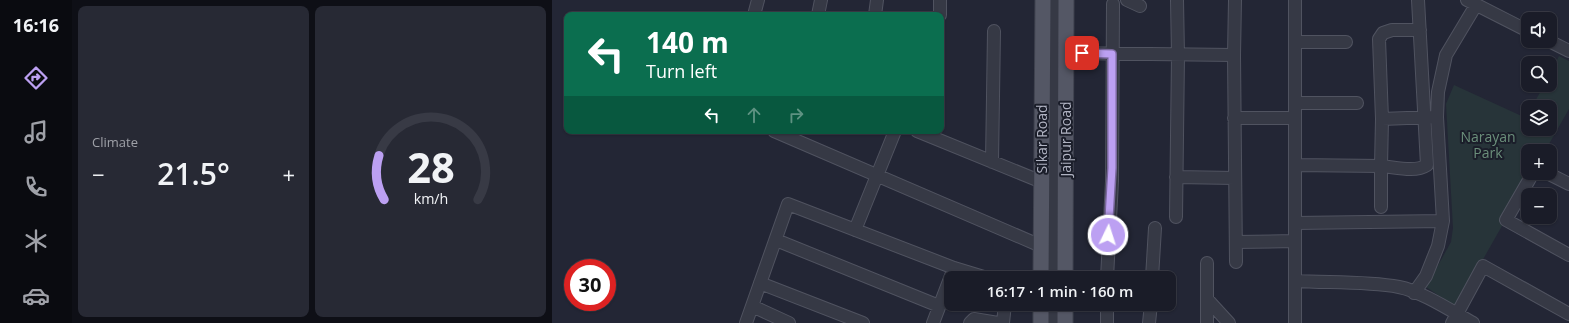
<!DOCTYPE html>
<meta charset="utf-8">
<style>
:root{--surface:#1a1c28;--page:#272934;--text:#f1f3f6;--muted:#9fa1a8;--line:#383a45;--accent:#bca0f2}
body{margin:0;font-family:"Open Sans",sans-serif;background:var(--page);color:var(--text);height:100vh;display:flex;flex-direction:column;font-size:15px;white-space:nowrap}
*{box-sizing:border-box;margin:0}
p{font-size:13px;color:var(--muted)}
.icon{flex:none;width:22px;height:22px;fill:none;stroke:currentColor;stroke-width:2;stroke-linecap:round;stroke-linejoin:round}
.map{position:relative;flex:1;overflow:hidden}
.panel{display:flex;flex-direction:column;gap:6px;padding:6px;background:#0e0f16;width:480px}
.panel>*{flex:none}
.hud{position:absolute;left:12px;top:12px;width:380px;height:122px;border-radius:8px;box-shadow:0 1px 3px #0004,0 0 0 1px var(--line);background:#0b6e4f;color:#fff;overflow:hidden}
.controls{position:absolute;left:969px;top:12px;display:grid;gap:8px}
.controls a{display:grid;place-items:center;width:36px;height:36px;border-radius:8px;background:var(--surface);box-shadow:0 1px 3px #0004,0 0 0 1px var(--line);font-size:20px}
.speed{position:absolute;left:12px;top:259px;display:flex;gap:8px;font-size:20px;font-weight:700;text-align:center}
.speed>*{display:grid;place-content:center;width:52px;height:52px;border-radius:50%;background:var(--surface);box-shadow:0 1px 3px #0004,0 0 0 1px var(--line);line-height:1}
.speed .limit{border:6px solid #d22;background:#fff;color:#111}
.pin{position:absolute;display:grid;place-items:center;width:34px;height:34px;color:#fff;margin:-17px;border-radius:8px;box-shadow:0 2px 6px #0006}
.me{position:absolute;width:44px;margin:-22px;rotate:4deg;stroke-linejoin:round;filter:drop-shadow(0 0 3px #0008)}
.turn{display:flex;align-items:center;gap:14px;height:84px;padding:0 16px;font-size:18px}
.turn .icon{width:52px;height:52px;stroke-width:2.5}
.turn b{display:block;font-size:28px;line-height:34px}
.lanes{display:flex;align-items:center;height:38px;padding:0 16px;background:#0003;justify-content:center;gap:20px;direction:ltr}
.lanes .off{opacity:.35}
.big{font-size:30px;font-weight:600;line-height:1.1}
.panel .card{flex:1;display:flex;flex-direction:column;justify-content:center;gap:6px;min-width:0;padding:0 14px;border-radius:8px;background:var(--page)}
.panel .dial{align-items:center;gap:0}
.dial svg{height:104px;overflow:visible;fill:none;stroke:var(--line);stroke-width:7;stroke-linecap:round;text-anchor:middle}
.dial text{fill:var(--text);stroke:none}
.heat{display:flex;justify-content:space-between;align-items:center;font-size:22px;direction:ltr}
.panel .tiles{flex:1;display:grid;gap:6px;grid-template-columns:repeat(2,1fr)}
.trip{position:absolute;left:392px;top:271px;width:232px;height:40px;border-radius:8px;background:var(--surface);box-shadow:0 1px 3px #0004,0 0 0 1px var(--line);font-weight:600;line-height:40px;text-align:center}
main{display:flex;flex:1;min-height:0}
.tabs{display:flex;flex-direction:column;width:72px;justify-content:space-around;align-items:center;background:#0a0b10;color:var(--muted)}
.tabs .icon{width:28px;height:28px}
.tabs .current{color:var(--accent)}
.tabs b{font-size:18px;color:var(--text)}
.map>svg:first-child{display:block}
.green{fill:#273439}
.lines{fill:none;stroke-linecap:round;stroke-linejoin:round}
.minor-casing{stroke:#505360;stroke-width:14}
.major-casing{stroke:#3f424f;stroke-width:17}
.minor{stroke:#363945;stroke-width:12}
.major{stroke:#545765;stroke-width:15}
.route-casing{stroke:#7a689d;stroke-width:10}
.route{stroke:#bca0f2;stroke-width:7}
.labels{text-anchor:middle;stroke-width:4;stroke-linejoin:round;paint-order:stroke}
.park-label{font-size:14px;fill:#6b8f7b;stroke:#1b1e2a}
.street-label{font-size:14px;fill:#b0b3c2;stroke:#1b1e2a}
</style>
<main>
<nav class="tabs">
<b>16:16</b>
<svg class="icon current" aria-label="directions" viewBox="0 0 24 24"><path d="M12 3l9 9-9 9-9-9zM9 14v-3h6M13 9l2 2-2 2"/></svg>
<svg class="icon" aria-label="music" viewBox="0 0 24 24"><path d="M9 18V5l10-2v13"/><circle cx="6" cy="18" r="3"/><circle cx="16" cy="16" r="3"/></svg>
<svg class="icon" aria-label="phone" viewBox="0 0 24 24"><path d="M5 4h4l2 5-3 2q2 4 5 5l2-3 5 2v4C11 20 4 13 5 4z"/></svg>
<svg class="icon" aria-label="climate" viewBox="0 0 24 24"><path d="M12 3v18M4 7l16 10M4 17L20 7"/></svg>
<svg class="icon" aria-label="car" viewBox="0 0 24 24"><path d="M5 17H2v-5l4-1 3-4h7l3 4 3 1v5h-3M9 17h6M6 11h13"/><circle cx="7" cy="17" r="2"/><circle cx="17" cy="17" r="2"/></svg>
</nav>
<section class="panel">
<div class="tiles">
<div class="card"><p>Climate</p>
<div class="heat"><a>−</a><b class="big">21.5°</b><a>+</a></div>
</div>
<div class="card dial"><svg viewBox="0 0 100 80">
<path d="M14 69A42 42 0 1 1 86 69"/>
<path d="M14 69A42 42 0 0 1 10 35" stroke="#bca0f2"/>
<text x="50" y="56" font-size="32" font-weight="700">28</text>
<text x="50" y="72" font-size="11">km/h</text>
</svg></div>
</div>
</section>
<div class="map">
<svg width="1017" height="323" viewBox="0 0 1017 323">
<rect width="100%" height="100%" fill="#232635"/>
<path class="green" d="M 1007,56 L 1017,61 L 1017,109 L 993,151 L 976,151 L 976,173 L 980,173 L 904,307 L 874,287 L 899,242 L 901,228 L 894,104 L 902,85 L 974,118 L 976,115 L 976,129 L 998,129 L 998,107 L 980,107 L 992,85 L 998,85 L 998,74 Z"/>
<g class="lines">
<defs>
<path id="minor" d="M 575,0 L 588,6
M 683,0 L 682,55 L 684,262
M 743,0 L 743,281 C 777,283 813,281 847,287 C 869,291 901,312 921,323
M 915,0 L 976,31
M 202,15 L 206,0
M 266,15 L 269,0
M 323,15 L 325,0
M 388,15 L 388,0
M 868,30 L 840,30 L 831,33 L 827,39 L 830,119 L 880,117
M 997,41 L 1017,51
M 743,42 L 794,42
M 514,53 L 682,55
M 743,103 L 805,103
M 682,118 L 743,118
M 222,131 L 489,246
M 365,131 L 490,182
M 440,162 L 442,31
M 743,165 L 829,166 L 830,119
M 981,173 L 954,220 L 1017,255
M 995,173 L 1017,184
M 624,177 L 683,178
M 829,207 L 829,166 C 843,167 863,173 875,165 L 866,0
M 624,217 L 626,55 L 625,0
M 743,223 L 891,221
M 303,230 L 343,131
M 224,240 L 387,306
M 684,242 L 743,241
M 655,263 L 655,323
M 501,278 L 503,0
M 555,278 L 560,181 L 561,4
M 600,278 L 603,228
M 743,281 L 743,323
M 208,283 L 311,323
M 862,293 L 874,276 L 886,246 L 891,221 L 885,117 L 886,92 L 894,55 L 924,5
M 655,299 L 677,323
M 555,304 L 555,323
M 200,306 L 237,323
M 194,323 L 236,204 L 402,268 L 435,278
M 381,323 L 402,268
M 418,323 L 422,319 L 446,323
M 451,323 L 453,304
M 501,323 L 501,304
M 597,323 L 599,304
M 900,323 L 931,266 L 1017,314"/>
<path id="major" d="M 489,278 L 491,0
M 513,278 L 514,0
M 489,304 L 489,323
M 513,323 L 513,304"/>
</defs>
<use href="#minor" class="minor-casing"/>
<use href="#major" class="major-casing"/>
<use href="#minor" class="minor"/>
<use href="#major" class="major"/>
</g>
<g class="lines">
<defs>
<path id="route" d="M 530,53 L 560,54 L 560,168 L 556,235"/>
</defs>
<use href="#route" class="route-casing"/>
<use href="#route" class="route"/>
</g>
<g class="labels">
<g class="park-label">
<text x="936" y="142">Narayan<tspan x="936" dy="16">Park</tspan></text>
</g>
<g class="street-label">
<text transform="translate(490 139) rotate(-90)" y="5">Sikar Road</text>
<text transform="translate(514 139) rotate(-90)" y="5">Jaipur Road</text>
</g>
</g>
</svg>
<div class="controls">
<a><svg class="icon" aria-label="sound" viewBox="0 0 24 24"><path d="M4 9h4l5-4v14l-5-4H4zM17 9q2 3 0 6"/></svg></a>
<a><svg class="icon" aria-label="search" viewBox="0 0 24 24"><circle cx="10" cy="10" r="6"/><path d="M15 15l6 6"/></svg></a>
<a><svg class="icon" aria-label="layers" viewBox="0 0 24 24"><path d="M12 4l9 5-9 5-9-5zM3 14l9 5 9-5"/></svg></a>
<a>+</a>
<a>−</a>
</div>
<div class="speed"><div class="limit">30</div></div>
<div class="pin" style="left:530px;top:53px;background:#d93025"><svg class="icon" aria-label="arrive" viewBox="0 0 24 24"><path d="M6 21V4h12l-3 4 3 4H6"/></svg></div>
<svg class="me" style="left:556px;top:235px" viewBox="-20 -20 40 40"><circle r="17" fill="#bca0f2" stroke="#fff" stroke-width="3"/><path d="M0-11L8 9 0 5-8 9z" fill="#fff"/></svg>
<div class="trip">16:17 · 1 min · 160 m</div>
<div class="hud">
<div class="turn"><svg class="icon" aria-label="left" viewBox="0 0 24 24"><path d="M17 20v-9H6M10 6l-5 5 5 5"/></svg><div><b>140 m</b>Turn left</div></div>
<div class="lanes"><svg class="icon" aria-label="left" viewBox="0 0 24 24"><path d="M17 20v-9H6M10 6l-5 5 5 5"/></svg><svg class="icon off" aria-label="ahead" viewBox="0 0 24 24"><path d="M12 20V5M6 11l6-6 6 6"/></svg><svg class="icon off" aria-label="right" viewBox="0 0 24 24"><path d="M7 20v-9h11M14 6l5 5-5 5"/></svg></div>
</div>
</div>
</main>
